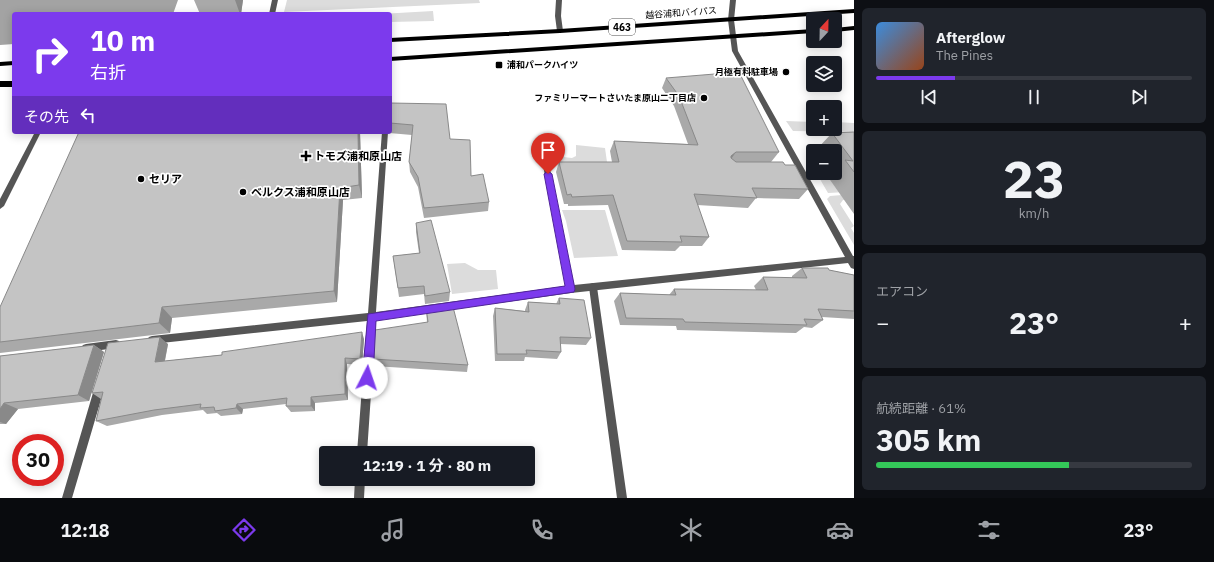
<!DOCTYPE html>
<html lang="ja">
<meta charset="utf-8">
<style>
:root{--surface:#171b24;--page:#20242c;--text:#f1f3f6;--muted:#9ea1a6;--line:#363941;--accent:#7c3aed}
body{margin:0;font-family:"IBM Plex Sans","Noto Sans JP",sans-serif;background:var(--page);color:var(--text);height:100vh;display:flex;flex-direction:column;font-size:15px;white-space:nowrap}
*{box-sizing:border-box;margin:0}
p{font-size:13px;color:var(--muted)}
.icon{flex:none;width:22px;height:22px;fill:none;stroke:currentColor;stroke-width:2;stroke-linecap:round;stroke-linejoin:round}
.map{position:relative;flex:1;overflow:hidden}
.panel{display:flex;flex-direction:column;gap:8px;padding:8px;background:#0d0f14;width:360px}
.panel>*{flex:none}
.hud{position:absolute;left:12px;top:12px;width:380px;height:122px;border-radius:4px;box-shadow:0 2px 10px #0003;background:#7c3aed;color:#fff;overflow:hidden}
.needle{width:26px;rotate:22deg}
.controls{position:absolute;left:806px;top:12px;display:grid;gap:8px}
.controls a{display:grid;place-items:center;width:36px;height:36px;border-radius:4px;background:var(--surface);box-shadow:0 2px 10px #0003;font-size:20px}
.speed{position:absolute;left:12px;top:434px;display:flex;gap:8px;font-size:20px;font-weight:700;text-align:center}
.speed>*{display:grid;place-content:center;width:52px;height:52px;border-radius:50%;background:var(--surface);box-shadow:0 2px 10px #0003;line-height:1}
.speed .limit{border:6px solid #d22;background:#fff;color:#111}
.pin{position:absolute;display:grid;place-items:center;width:34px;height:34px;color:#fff;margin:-41px -17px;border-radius:50% 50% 50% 0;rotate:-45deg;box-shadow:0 0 4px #0007}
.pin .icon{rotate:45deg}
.me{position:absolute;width:44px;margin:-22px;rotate:4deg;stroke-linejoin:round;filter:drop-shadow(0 0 3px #0008)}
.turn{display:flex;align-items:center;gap:14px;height:84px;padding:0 12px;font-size:18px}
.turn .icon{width:52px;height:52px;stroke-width:2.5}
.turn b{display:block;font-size:28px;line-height:34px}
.then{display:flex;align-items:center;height:38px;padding:0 12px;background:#0003;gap:8px;font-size:15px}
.big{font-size:30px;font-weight:700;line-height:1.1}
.panel .tile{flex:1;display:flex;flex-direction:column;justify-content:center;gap:6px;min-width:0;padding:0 14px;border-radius:6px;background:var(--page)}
.panel .dial{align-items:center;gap:0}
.dial b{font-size:52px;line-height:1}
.song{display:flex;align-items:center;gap:12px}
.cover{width:48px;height:48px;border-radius:6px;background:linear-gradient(135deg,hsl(210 70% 55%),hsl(20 70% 35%))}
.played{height:4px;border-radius:2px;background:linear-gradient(90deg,var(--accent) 25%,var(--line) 25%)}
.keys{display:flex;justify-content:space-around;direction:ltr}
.heat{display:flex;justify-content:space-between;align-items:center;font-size:22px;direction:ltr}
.charge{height:6px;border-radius:3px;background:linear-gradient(90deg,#34c759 61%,var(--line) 0)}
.trip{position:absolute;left:319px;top:446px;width:216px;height:40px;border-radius:4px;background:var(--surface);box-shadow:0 2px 10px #0003;font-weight:700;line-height:40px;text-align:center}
.dock{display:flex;height:64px;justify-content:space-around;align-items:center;background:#090b0e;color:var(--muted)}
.dock .icon{width:28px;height:28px}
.dock .selected{color:var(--accent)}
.dock b{font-size:18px;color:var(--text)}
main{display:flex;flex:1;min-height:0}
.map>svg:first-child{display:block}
.green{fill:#dcdcdc}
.water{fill:#a3a3a3}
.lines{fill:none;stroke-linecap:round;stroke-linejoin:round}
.service{fill:#555;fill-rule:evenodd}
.minor{fill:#555;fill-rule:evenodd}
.trunk{fill:#000;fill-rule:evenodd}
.wall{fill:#a9a9a9}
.shaded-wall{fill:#898989}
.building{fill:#c4c4c4;stroke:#898989}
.route{fill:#7c3aed;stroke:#51269a}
.poi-dot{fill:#000;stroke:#fff;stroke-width:1.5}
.labels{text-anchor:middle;stroke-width:3.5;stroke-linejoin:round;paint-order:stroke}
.far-street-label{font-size:9px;fill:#000;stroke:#fff}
.far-poi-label{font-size:9px;font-weight:bold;fill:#000;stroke:#fff;text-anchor:end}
.shield{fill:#fff;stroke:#4c4c4c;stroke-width:1}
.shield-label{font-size:10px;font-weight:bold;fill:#000}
.poi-label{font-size:11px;font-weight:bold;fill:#000;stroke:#fff;text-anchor:start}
</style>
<main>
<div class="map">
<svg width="854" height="498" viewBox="0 0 854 498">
<rect width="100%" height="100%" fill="#fff"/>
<path class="green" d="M 287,0 L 479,0 L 480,3 L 284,12 Z
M 433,11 L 434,21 L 390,22 L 390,14 L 380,14 Z
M 786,121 L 813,122 L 813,129 L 835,129 L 835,122 L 854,123 L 854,132 L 793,131 Z
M 576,145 L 605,148 L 608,169 L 559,169 L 554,156 L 572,158 L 576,156 Z
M 830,173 L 846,192 L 828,193 L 817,174 Z
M 854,194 L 854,200 L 843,200 L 840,204 L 854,226 L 851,228 L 854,233 L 854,245 L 827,199 L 830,196 Z
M 562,210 L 605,210 L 618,256 L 574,258 L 566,221 Z
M 465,263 L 478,270 L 496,270 L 498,289 L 452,294 L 447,264 Z"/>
<path class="water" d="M 0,0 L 178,0 L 173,14 L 14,14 L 14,44 L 0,45 Z"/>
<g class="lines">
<path class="service" d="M 593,283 L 596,284 L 597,287 L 627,498 L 617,498 L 589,287 L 590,284 Z
M 100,381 L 103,383 L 105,386 L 72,498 L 62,498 L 95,386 L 97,383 Z"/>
<path class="minor" d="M 272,0 L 278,0 L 275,14 L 269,14 Z
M 556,0 L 562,0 L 561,16 L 563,31 L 560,33 L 557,31 L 555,16 Z
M 730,0 L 736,0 L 734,20 L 738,51 L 853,256 L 854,256 L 854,269 L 851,268 L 848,263 L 571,293 L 376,320 L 367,453 L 357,453 L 367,321 L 152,344 L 149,343 L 147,340 L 149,337 L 152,336 L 368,313 L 382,132 L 388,132 L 376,312 L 566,286 L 542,160 L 545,158 L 548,160 L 574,285 L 845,257 L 732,51 L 728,20 Z
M 35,132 L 41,132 L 4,206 L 0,209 L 0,199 Z
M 116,340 L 119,341 L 121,344 L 119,347 L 116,348 L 86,352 L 83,351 L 81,348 L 83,345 L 86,344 Z
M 355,479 L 365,479 L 364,498 L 354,498 Z"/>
<path class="trunk" d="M 854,9 L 854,13 L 560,33 L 390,42 L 390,38 L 560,29 Z
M 854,26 L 854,30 L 835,32 L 835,28 Z
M 813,29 L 813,33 L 390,61 L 390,57 Z
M 14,61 L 14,65 L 0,66 L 0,62 Z
M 0,81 L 14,81 L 14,87 L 0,87 Z"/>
</g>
<path class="wall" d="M 194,0 L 243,0 L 241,14 L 200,14 Z
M 666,78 L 779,152 L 771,162 L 785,165 L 808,189 L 799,199 L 756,198 L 748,208 L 697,205 L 709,237 L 702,246 L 680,246 L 675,251 L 622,250 L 608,205 L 568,206 L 568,204 L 564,204 L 556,172 L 559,162 L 612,162 L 610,151 L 614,141 L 688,144 L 674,106 L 662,88 Z
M 390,103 L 450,139 L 471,176 L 489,202 L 488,211 L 424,218 L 418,187 L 410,172 L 409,162 L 412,135 L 389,133 L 389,132 L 390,132 Z
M 360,132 L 362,198 L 343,200 L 337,302 L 172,318 L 170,333 L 0,353 L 0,342 Z
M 854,132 L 854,214 L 828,177 L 832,173 L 835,173 L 835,151 L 817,151 L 816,150 L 832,133 Z
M 416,223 L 450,292 L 449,301 L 425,304 L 424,294 L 399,297 L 393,256 L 419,253 L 416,232 Z
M 802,268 L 829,270 L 854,275 L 854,319 L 822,317 L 823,320 L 812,328 L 804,327 L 796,333 L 677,330 L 676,326 L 620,325 L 614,301 L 620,293 L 669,295 L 674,289 L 756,290 L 754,286 L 763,277 L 792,278 L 792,276 Z
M 559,298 L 591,338 L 586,345 L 560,344 L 561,352 L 557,359 L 525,357 L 524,361 L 495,361 L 493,316 L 495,308 L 525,311 L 525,310 L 528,302 L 556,304 Z
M 426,307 L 468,365 L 467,372 L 374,366 L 373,359 L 427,323 Z
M 364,339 L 362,365 L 347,364 L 348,400 L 315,403 L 315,411 L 291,412 L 286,406 L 286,404 L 243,409 L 242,414 L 221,416 L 217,413 L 207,414 L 203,410 L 162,415 L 107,426 L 96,421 L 101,399 L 92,393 L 168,344 L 165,361 Z
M 94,345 L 104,352 L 89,401 L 18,409 L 6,424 L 0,424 L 0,356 Z"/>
<path class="shaded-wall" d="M 235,0 L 243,0 L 241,14 L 240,14 Z
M 358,132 L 360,132 L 362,198 L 359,185 Z
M 736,152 L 729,162 L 731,156 Z
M 340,188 L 343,200 L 337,302 L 334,291 Z
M 162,307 L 172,318 L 170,333 L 159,323 Z
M 362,332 L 364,339 L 362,365 L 360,359 Z
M 160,337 L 168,344 L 163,369 L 155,362 Z
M 94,345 L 104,352 L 89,401 L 78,395 Z
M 345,358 L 347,364 L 348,400 L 345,394 Z
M 311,397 L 315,403 L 315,411 L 311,406 Z
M 4,403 L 18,409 L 6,424 L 0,422 L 0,409 Z
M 237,404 L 243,409 L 242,414 L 236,408 Z"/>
<path class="building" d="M 739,72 L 779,152 L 736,152 L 731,156 L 731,158 L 736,162 L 783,162 L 785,165 L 795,165 L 808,189 L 752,188 L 757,198 L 694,194 L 709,237 L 680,236 L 682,242 L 627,241 L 613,195 L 572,197 L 571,194 L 567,195 L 559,162 L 619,162 L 614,141 L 698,145 L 679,96 L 666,78 Z
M 390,103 L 446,104 L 450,139 L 470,140 L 471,176 L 483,174 L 489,202 L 424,208 L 418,177 L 409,162 L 413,125 L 390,123 Z
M 79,132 L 358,132 L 359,185 L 340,188 L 334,291 L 162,307 L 159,323 L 0,342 L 0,307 Z
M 854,132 L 854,172 L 845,160 L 853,161 L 832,133 Z
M 431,220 L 450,292 L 425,296 L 424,286 L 398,288 L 393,256 L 420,253 L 416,223 Z
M 802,268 L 828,268 L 829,270 L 854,275 L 854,311 L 818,309 L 823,320 L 804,319 L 807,325 L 685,322 L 683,319 L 626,318 L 620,293 L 676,295 L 674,289 L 768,290 L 763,277 L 807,278 Z
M 559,298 L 584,300 L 591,338 L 560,337 L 561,352 L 526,350 L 527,354 L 497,354 L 495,308 L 529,312 L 528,302 L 560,304 Z
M 452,303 L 468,365 L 373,359 L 375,330 L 428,322 L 426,307 Z
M 362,332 L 360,359 L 345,358 L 345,394 L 311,397 L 311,406 L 286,406 L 287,398 L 237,404 L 236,408 L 215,411 L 214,407 L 200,408 L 201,404 L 154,410 L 96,421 L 103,392 L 92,393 L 108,343 L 160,337 L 155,362 L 222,355 L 222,352 Z
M 94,345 L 78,395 L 4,403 L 0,409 L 0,356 Z"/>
<path class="route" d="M 548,171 L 552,174 L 575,289 L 574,292 L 376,321 L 373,378 L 371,381 L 367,383 L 363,381 L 362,378 L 368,314 L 565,286 L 544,174 Z"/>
<g class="poi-dot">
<rect x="495" y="61" width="8" height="8" rx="2"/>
<circle cx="786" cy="72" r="4"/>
<circle cx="704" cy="98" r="4"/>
<path d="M304 150h4v4h4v4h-4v4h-4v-4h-4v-4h4z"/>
<circle cx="141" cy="179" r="4"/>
<circle cx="243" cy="192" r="4"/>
</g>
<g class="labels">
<g class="far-street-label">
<text transform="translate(681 13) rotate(-4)" y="3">越谷浦和バイパス</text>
</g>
<g class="far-poi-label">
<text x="507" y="68" text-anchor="start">浦和パークハイツ</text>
<text x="778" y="75">月極有料駐車場</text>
<text x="696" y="101">ファミリーマートさいたま原山二丁目店</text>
</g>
<rect class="shield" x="609" y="19" width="26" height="16" rx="3"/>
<g class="shield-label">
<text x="622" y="31">463</text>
</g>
<g class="poi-label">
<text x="314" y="160">トモズ浦和原山店</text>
<text x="149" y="183">セリア</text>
<text x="251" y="196">ベルクス浦和原山店</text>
</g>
</g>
</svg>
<div class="controls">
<a><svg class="needle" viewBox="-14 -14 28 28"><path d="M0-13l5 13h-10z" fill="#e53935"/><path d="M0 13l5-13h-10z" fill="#9ea1a6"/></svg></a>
<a><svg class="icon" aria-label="layers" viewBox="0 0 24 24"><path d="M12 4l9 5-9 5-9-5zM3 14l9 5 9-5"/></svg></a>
<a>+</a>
<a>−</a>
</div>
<div class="speed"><div class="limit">30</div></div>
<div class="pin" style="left:548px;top:174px;background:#d93025"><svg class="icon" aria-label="arrive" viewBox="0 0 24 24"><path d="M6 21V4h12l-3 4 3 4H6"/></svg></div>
<svg class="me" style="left:367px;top:378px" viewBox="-20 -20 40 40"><circle r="19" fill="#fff"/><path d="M0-13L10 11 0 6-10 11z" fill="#7c3aed"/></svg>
<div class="trip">12:19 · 1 分 · 80 m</div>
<div class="hud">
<div class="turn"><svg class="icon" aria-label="right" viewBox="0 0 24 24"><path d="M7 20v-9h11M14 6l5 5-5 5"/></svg><div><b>10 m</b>右折</div></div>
<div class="then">その先<svg class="icon" aria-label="left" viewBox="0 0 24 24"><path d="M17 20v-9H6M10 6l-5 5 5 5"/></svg></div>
</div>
</div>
<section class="panel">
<div class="tile">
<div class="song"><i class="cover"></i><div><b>Afterglow</b><p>The Pines</p></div></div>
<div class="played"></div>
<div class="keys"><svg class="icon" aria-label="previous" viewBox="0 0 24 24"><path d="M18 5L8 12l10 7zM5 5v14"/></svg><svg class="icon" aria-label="pause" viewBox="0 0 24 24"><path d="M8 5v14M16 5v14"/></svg><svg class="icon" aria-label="next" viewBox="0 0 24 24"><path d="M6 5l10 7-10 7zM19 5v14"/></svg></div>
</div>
<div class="tile dial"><b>23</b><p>km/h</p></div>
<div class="tile"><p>エアコン</p>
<div class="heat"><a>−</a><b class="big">23°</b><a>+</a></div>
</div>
<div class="tile"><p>航続距離 · 61%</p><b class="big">305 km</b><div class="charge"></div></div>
</section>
</main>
<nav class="dock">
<b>12:18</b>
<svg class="icon selected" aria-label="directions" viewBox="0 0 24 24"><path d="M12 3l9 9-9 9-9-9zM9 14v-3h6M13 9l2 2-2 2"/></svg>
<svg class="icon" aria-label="music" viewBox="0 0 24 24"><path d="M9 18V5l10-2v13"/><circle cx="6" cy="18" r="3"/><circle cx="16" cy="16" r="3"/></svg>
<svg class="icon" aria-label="phone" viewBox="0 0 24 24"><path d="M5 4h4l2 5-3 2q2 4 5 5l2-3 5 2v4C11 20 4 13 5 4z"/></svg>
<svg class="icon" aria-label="climate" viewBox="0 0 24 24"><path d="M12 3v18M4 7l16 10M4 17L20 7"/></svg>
<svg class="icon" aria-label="car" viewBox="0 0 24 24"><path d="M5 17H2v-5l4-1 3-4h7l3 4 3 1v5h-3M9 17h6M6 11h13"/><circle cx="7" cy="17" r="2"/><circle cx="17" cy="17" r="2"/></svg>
<svg class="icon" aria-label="filters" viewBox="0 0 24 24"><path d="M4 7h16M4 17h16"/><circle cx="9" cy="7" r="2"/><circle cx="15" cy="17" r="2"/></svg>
<b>23°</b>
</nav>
